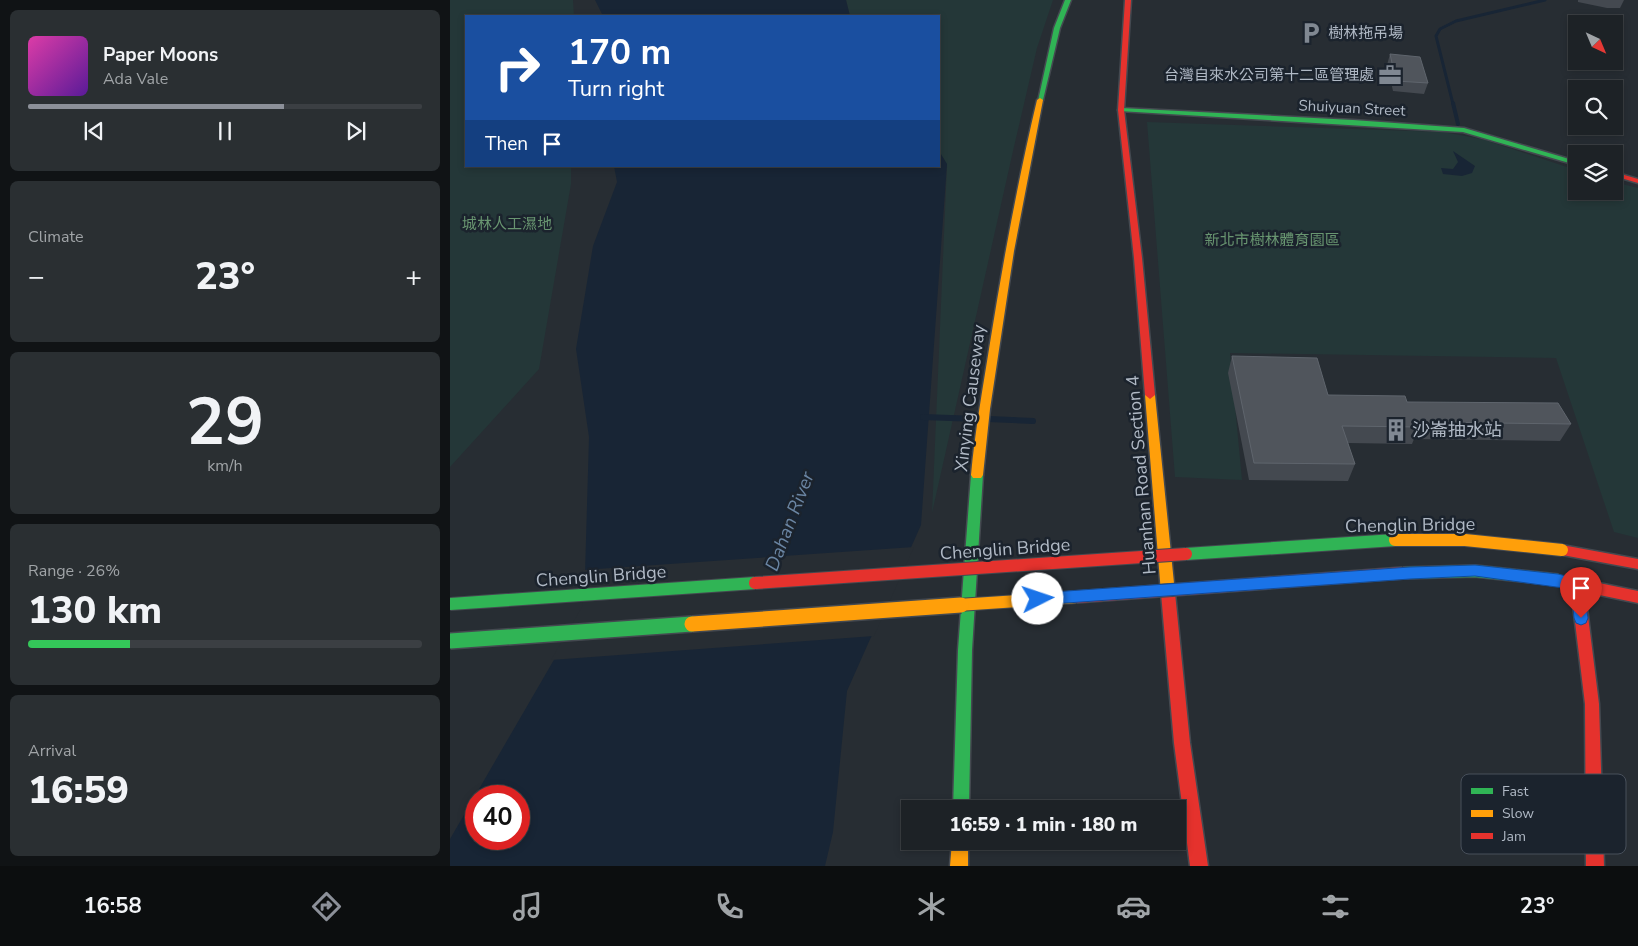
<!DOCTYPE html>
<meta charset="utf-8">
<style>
:root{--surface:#1d2226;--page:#2a2f32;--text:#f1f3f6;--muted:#a0a4a7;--line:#3b3f43;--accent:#8c9099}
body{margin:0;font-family:"Nunito Sans","Noto Sans TC",sans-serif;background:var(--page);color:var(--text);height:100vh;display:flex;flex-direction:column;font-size:19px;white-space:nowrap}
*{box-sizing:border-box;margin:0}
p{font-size:16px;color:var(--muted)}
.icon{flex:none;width:28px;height:28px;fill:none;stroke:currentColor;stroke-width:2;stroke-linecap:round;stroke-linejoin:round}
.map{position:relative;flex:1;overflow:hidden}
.details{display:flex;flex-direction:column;gap:10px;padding:10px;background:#101315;width:450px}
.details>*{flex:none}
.guide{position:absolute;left:15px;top:15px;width:475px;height:152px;border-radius:0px;box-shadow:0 2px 8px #0003,0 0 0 1px var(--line);background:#1a4fa0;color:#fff;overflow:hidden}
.needle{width:32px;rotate:136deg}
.tools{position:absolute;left:1118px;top:15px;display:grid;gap:10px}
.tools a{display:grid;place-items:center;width:55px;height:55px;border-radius:0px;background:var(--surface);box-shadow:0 2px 8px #0003,0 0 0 1px var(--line);font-size:25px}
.speed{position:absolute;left:15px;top:785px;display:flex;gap:10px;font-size:25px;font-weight:700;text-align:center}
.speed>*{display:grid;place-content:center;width:65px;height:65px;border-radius:50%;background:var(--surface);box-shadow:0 2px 8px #0003,0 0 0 1px var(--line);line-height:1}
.speed .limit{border:8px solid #d22;background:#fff;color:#111}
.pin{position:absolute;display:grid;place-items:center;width:42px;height:42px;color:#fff;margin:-51px -21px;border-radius:50% 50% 50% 0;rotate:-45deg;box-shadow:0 0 5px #0007}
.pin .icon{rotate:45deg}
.me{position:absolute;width:55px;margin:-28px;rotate:86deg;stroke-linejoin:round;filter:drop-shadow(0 0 4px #0008)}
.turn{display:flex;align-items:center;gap:18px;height:105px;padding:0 20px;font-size:22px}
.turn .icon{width:65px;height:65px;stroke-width:2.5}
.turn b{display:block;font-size:35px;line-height:42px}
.then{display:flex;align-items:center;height:48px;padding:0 20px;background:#0003;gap:10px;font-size:19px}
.big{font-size:38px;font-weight:800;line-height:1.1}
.details .card{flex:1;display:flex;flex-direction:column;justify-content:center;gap:8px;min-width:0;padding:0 18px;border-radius:8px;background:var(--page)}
.details .dial{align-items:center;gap:0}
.dial b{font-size:65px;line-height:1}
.song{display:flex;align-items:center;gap:15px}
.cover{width:60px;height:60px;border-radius:8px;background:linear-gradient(135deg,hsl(320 70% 55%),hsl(270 70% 35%))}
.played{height:5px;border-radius:2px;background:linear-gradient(90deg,var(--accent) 65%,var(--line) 65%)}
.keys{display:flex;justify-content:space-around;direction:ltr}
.heat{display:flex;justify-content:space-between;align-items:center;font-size:28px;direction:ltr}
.charge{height:8px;border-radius:4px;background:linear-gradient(90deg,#34c759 26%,var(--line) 0)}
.trip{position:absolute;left:451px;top:800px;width:285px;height:50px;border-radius:0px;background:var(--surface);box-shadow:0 2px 8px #0003,0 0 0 1px var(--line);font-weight:800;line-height:50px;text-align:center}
.tabs{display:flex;height:80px;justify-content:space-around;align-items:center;background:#0c0e0f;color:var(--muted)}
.tabs .icon{width:35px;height:35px}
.tabs .active{color:var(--accent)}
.tabs b{font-size:22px;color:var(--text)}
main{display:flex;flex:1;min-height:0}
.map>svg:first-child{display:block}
.green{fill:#243738}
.water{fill:#182535;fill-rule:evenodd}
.pier{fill:#272d33}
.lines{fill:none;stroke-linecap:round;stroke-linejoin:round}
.stream-far2{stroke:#182535;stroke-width:3}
.stream-far1{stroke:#182535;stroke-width:4}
.stream{stroke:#182535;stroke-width:6}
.fast-casing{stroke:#444950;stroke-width:3}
.slow-casing{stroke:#444950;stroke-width:3}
.jam-casing{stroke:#444950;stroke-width:3}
.fast{fill:#30b455;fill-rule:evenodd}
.slow{fill:#ff9f0a;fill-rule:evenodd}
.jam{fill:#e5322d;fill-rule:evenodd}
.fast-bridge-far1-casing{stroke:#444950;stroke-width:14;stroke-linecap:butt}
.fast-bridge-casing{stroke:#444950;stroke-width:18;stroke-linecap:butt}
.slow-bridge-far1-casing{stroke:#444950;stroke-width:14;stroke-linecap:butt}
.slow-bridge-casing{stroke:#444950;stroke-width:18;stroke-linecap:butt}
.jam-bridge-casing{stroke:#444950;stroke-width:14;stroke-linecap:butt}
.fast-bridge-far1{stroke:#30b455;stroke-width:12}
.fast-bridge{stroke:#30b455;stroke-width:15}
.slow-bridge-far1{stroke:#ff9f0a;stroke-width:12}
.slow-bridge{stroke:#ff9f0a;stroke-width:15}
.jam-bridge{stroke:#e5322d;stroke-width:12}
.wall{fill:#444950}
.building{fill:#50555c;stroke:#5f656d}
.route{fill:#1a73e8;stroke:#114b97}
.labels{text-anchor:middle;stroke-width:5;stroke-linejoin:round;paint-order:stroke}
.far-poi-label{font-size:15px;fill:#b0b9c5;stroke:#1b232d;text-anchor:start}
.far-street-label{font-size:15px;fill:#b0b9c5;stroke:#1b232d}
.far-park-label{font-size:15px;fill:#689570;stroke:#1b232d}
.street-label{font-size:18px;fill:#b0b9c5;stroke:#1b232d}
.poi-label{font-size:18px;fill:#b0b9c5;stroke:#1b232d;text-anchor:start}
.water-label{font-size:19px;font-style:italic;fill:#6a85a3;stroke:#1b232d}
.key{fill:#1b232d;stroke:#48505b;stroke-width:1}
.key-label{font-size:14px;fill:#b0b9c5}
</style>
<main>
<section class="details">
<div class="card">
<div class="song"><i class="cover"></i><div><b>Paper Moons</b><p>Ada Vale</p></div></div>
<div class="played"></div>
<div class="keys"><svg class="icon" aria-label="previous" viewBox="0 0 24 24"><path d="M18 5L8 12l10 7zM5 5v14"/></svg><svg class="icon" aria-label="pause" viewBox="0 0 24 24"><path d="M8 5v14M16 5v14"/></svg><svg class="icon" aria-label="next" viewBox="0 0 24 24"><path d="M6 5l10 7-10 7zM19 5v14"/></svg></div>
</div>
<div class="card"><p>Climate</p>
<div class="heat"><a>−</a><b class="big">23°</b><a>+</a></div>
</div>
<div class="card dial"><b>29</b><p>km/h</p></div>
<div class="card"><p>Range · 26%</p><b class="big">130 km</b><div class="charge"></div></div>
<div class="card"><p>Arrival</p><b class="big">16:59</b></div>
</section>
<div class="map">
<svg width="1188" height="866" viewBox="0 0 1188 866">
<rect width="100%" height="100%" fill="#272d33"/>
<path class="green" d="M 0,0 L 123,0 L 124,16 L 16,16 L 16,166 L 121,166 L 121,184 L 89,369 L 0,467 Z
M 396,0 L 603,0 L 587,48 L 563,151 L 482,513 L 497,165 L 489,151 L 489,16 L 400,16 Z
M 697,122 L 993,132 L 1032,139 L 1126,170 L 1126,191 L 1164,191 L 1164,182 L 1188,188 L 1188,538 L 1164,532 L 1106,358 L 780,353 L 792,480 L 725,477 Z"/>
<path class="water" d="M 145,0 L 396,0 L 400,16 L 153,16 Z
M 489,151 L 497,164 L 471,525 L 397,691 L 383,832 L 375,866 L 0,866 L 0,839 L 134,608 L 139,437 L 126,349 L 143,246 L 167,182 L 164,166 L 489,166 ZM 26,796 L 69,796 L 69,839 L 26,839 Z
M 1003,151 L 1025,166 L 1022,173 L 1012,176 L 993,174 L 991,168 L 1003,169 L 1008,162 Z"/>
<path class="pier" d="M 464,547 L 424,636 L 101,660 L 132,607 L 133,570 Z"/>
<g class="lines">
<path class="stream-far2" d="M 1003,104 L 986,36 L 990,29 L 1006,21 L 1095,0"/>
<path class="stream-far1" d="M 1003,103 L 1008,124"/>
<path class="stream" d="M 473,417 L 528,419
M 538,419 L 583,421"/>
<defs>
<path id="fast" d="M 615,0 L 621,0 L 610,28 L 593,100 L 588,101 L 604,28 Z
M 671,108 L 903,120 L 1014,128 L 1126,161 L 1126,165 L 1013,132 L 669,111 L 668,110 Z
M 527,471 L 531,472 L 533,475 L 522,650 L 519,809 L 503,809 L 508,650 L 521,475 L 523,472 Z"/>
<path id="slow" d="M 590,98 L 593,100 L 564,251 L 540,409 L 533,475 L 531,478 L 523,478 L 521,475 C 525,431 533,387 540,343 C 553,262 568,180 587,100 Z
M 700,391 L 705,395 L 725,593 L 723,597 L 718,599 L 713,597 L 711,593 L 695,395 Z
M 502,841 L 518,841 L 518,866 L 500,866 Z"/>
<path id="jam" d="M 675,0 L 681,0 L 674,110 L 692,258 L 705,395 L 700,399 L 695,395 L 684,258 L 668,110 Z
M 1164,172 L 1188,179 L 1188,183 L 1164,176 Z
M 1112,545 L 1188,559 L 1188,569 L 1107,554 L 1106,550 L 1107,546 Z
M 1115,576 L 1188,591 L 1188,603 L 1135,592 L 1149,704 L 1154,866 L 1136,866 L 1135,704 L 1121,589 L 1110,586 L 1108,582 L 1110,578 Z
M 718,587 L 723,589 L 725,593 L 740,743 L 758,866 L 740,866 L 724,743 L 711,593 L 713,589 Z"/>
</defs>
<use href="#fast" class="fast-casing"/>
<use href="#slow" class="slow-casing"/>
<use href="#jam" class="jam-casing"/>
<use href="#fast" class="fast"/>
<use href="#slow" class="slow"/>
<use href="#jam" class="jam"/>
<defs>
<path id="fast-bridge-far1" d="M 736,554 L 945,540
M 953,573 L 1025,571 L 1108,580
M 0,604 L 305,583"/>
<path id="fast-bridge" d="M 0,641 L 242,624"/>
<path id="slow-bridge-far1" d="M 945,540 L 1015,540 L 1112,550
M 493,606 L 626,597"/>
<path id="slow-bridge" d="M 242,624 L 511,605"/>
<path id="jam-bridge" d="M 305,583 L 736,554
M 626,597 L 953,573"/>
</defs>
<use href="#fast-bridge-far1" class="fast-bridge-far1-casing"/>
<use href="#fast-bridge" class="fast-bridge-casing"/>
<use href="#slow-bridge-far1" class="slow-bridge-far1-casing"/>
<use href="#slow-bridge" class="slow-bridge-casing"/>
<use href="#jam-bridge" class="jam-bridge-casing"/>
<use href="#fast-bridge-far1" class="fast-bridge-far1"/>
<use href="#fast-bridge" class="fast-bridge"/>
<use href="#slow-bridge-far1" class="slow-bridge-far1"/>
<use href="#slow-bridge" class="slow-bridge"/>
<use href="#jam-bridge" class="jam-bridge"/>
</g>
<path class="wall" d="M 1128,0 L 1174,0 L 1170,8 L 1157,8 L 1128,2 Z
M 940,54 L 978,83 L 974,94 L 943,91 L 937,65 Z
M 782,356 L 878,395 L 957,402 L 1121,424 L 1110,441 L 964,439 L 962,444 L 898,443 L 905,464 L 898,481 L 799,480 L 778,373 Z"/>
<path class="building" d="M 940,54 L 970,57 L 978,83 L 946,81 Z
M 782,356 L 867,358 L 878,395 L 955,396 L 957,402 L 1108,403 L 1121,424 L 968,422 L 970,427 L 892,426 L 905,464 L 804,463 Z"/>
<path class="route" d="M 1025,565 L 1108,574 L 1132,580 L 1138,618 L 1136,623 L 1131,625 L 1126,623 L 1124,618 L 1121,589 L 1025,576 L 960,579 L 588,605 L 583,603 L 581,599 L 583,595 L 588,593 L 960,567 Z"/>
<defs>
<symbol id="parking-bare" viewBox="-9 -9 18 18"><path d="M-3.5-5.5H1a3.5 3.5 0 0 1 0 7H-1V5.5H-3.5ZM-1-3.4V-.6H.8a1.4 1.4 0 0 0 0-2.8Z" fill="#808892" stroke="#1b232d" stroke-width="2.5" paint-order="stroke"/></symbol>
<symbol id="office-bare" viewBox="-9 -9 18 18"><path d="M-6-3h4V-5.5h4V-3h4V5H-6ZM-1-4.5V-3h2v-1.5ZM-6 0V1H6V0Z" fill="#808892" stroke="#1b232d" stroke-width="2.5" paint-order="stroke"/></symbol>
<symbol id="building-bare" viewBox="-9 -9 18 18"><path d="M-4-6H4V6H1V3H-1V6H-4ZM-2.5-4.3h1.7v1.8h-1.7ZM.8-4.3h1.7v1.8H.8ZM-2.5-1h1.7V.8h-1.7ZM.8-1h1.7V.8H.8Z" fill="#808892" stroke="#1b232d" stroke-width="2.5" paint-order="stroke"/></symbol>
</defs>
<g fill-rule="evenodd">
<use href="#parking-bare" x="845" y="17" width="32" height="32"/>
<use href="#office-bare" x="924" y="59" width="32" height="32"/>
<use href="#building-bare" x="930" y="414" width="32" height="32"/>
</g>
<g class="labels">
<g class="far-poi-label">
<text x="878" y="38">樹林拖吊場</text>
<text x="924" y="80" text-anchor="end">台灣自來水公司第十二區管理處</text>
</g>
<g class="far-street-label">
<text transform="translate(902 108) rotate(3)" y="5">Shuiyuan Street</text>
</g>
<g class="far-park-label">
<text x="57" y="229">城林人工濕地</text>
<text x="822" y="245">新北市樹林體育園區</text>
</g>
<g class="street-label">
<text transform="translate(520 398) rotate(-83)" y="6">Xinying Causeway</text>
<text transform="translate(691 475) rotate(-95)" y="6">Huanhan Road Section 4</text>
<text transform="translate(960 525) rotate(-1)" y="6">Chenglin Bridge</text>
<text transform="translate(555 549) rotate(-4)" y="6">Chenglin Bridge</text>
<text transform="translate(151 576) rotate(-4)" y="6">Chenglin Bridge</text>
</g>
<g class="poi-label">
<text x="962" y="436">沙崙抽水站</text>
</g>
<g class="water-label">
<text transform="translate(339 521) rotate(-69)" y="7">Dahan River</text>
</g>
</g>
<rect x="1011" y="774" width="165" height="80" rx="8" class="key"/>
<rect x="1021" y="788" width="22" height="6" fill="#30b455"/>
<rect x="1021" y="810" width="22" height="7" fill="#ff9f0a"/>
<rect x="1021" y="833" width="22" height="6" fill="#e5322d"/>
<g class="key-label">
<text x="1052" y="796">Fast</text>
<text x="1052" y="818">Slow</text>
<text x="1052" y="841">Jam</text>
</g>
</svg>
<div class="tools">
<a><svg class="needle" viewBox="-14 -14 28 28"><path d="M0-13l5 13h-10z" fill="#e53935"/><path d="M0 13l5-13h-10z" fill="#a0a4a7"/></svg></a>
<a><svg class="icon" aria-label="search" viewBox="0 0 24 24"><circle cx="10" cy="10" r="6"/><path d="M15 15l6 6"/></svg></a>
<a><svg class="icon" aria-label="layers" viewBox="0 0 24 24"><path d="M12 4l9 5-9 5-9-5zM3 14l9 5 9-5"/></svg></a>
</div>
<div class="speed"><div class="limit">40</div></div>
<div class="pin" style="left:1131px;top:618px;background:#d93025"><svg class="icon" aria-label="arrive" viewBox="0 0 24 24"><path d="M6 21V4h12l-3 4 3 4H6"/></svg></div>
<svg class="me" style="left:588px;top:599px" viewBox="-20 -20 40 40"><circle r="19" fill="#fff"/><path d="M0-13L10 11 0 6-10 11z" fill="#1a73e8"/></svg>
<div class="trip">16:59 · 1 min · 180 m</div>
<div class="guide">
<div class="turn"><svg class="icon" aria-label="right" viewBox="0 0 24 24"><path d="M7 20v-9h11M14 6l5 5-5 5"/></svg><div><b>170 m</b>Turn right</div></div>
<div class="then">Then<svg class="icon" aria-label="arrive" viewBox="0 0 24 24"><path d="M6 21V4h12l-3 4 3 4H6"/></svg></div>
</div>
</div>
</main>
<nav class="tabs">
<b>16:58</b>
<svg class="icon active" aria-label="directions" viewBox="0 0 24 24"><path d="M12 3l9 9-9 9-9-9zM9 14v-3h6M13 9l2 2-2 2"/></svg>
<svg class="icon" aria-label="music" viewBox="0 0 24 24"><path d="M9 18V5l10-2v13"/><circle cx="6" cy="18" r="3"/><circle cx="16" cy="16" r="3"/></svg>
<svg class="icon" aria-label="phone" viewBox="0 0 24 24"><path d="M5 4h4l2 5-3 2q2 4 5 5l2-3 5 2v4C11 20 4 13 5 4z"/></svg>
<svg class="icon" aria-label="climate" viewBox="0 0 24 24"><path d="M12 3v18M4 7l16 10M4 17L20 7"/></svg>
<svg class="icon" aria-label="car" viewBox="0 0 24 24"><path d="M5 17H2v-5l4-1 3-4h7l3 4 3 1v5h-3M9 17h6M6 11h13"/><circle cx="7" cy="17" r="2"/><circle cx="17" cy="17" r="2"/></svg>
<svg class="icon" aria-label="filters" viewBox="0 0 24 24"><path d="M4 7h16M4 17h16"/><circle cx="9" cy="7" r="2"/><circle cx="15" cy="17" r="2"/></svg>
<b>23°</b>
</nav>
